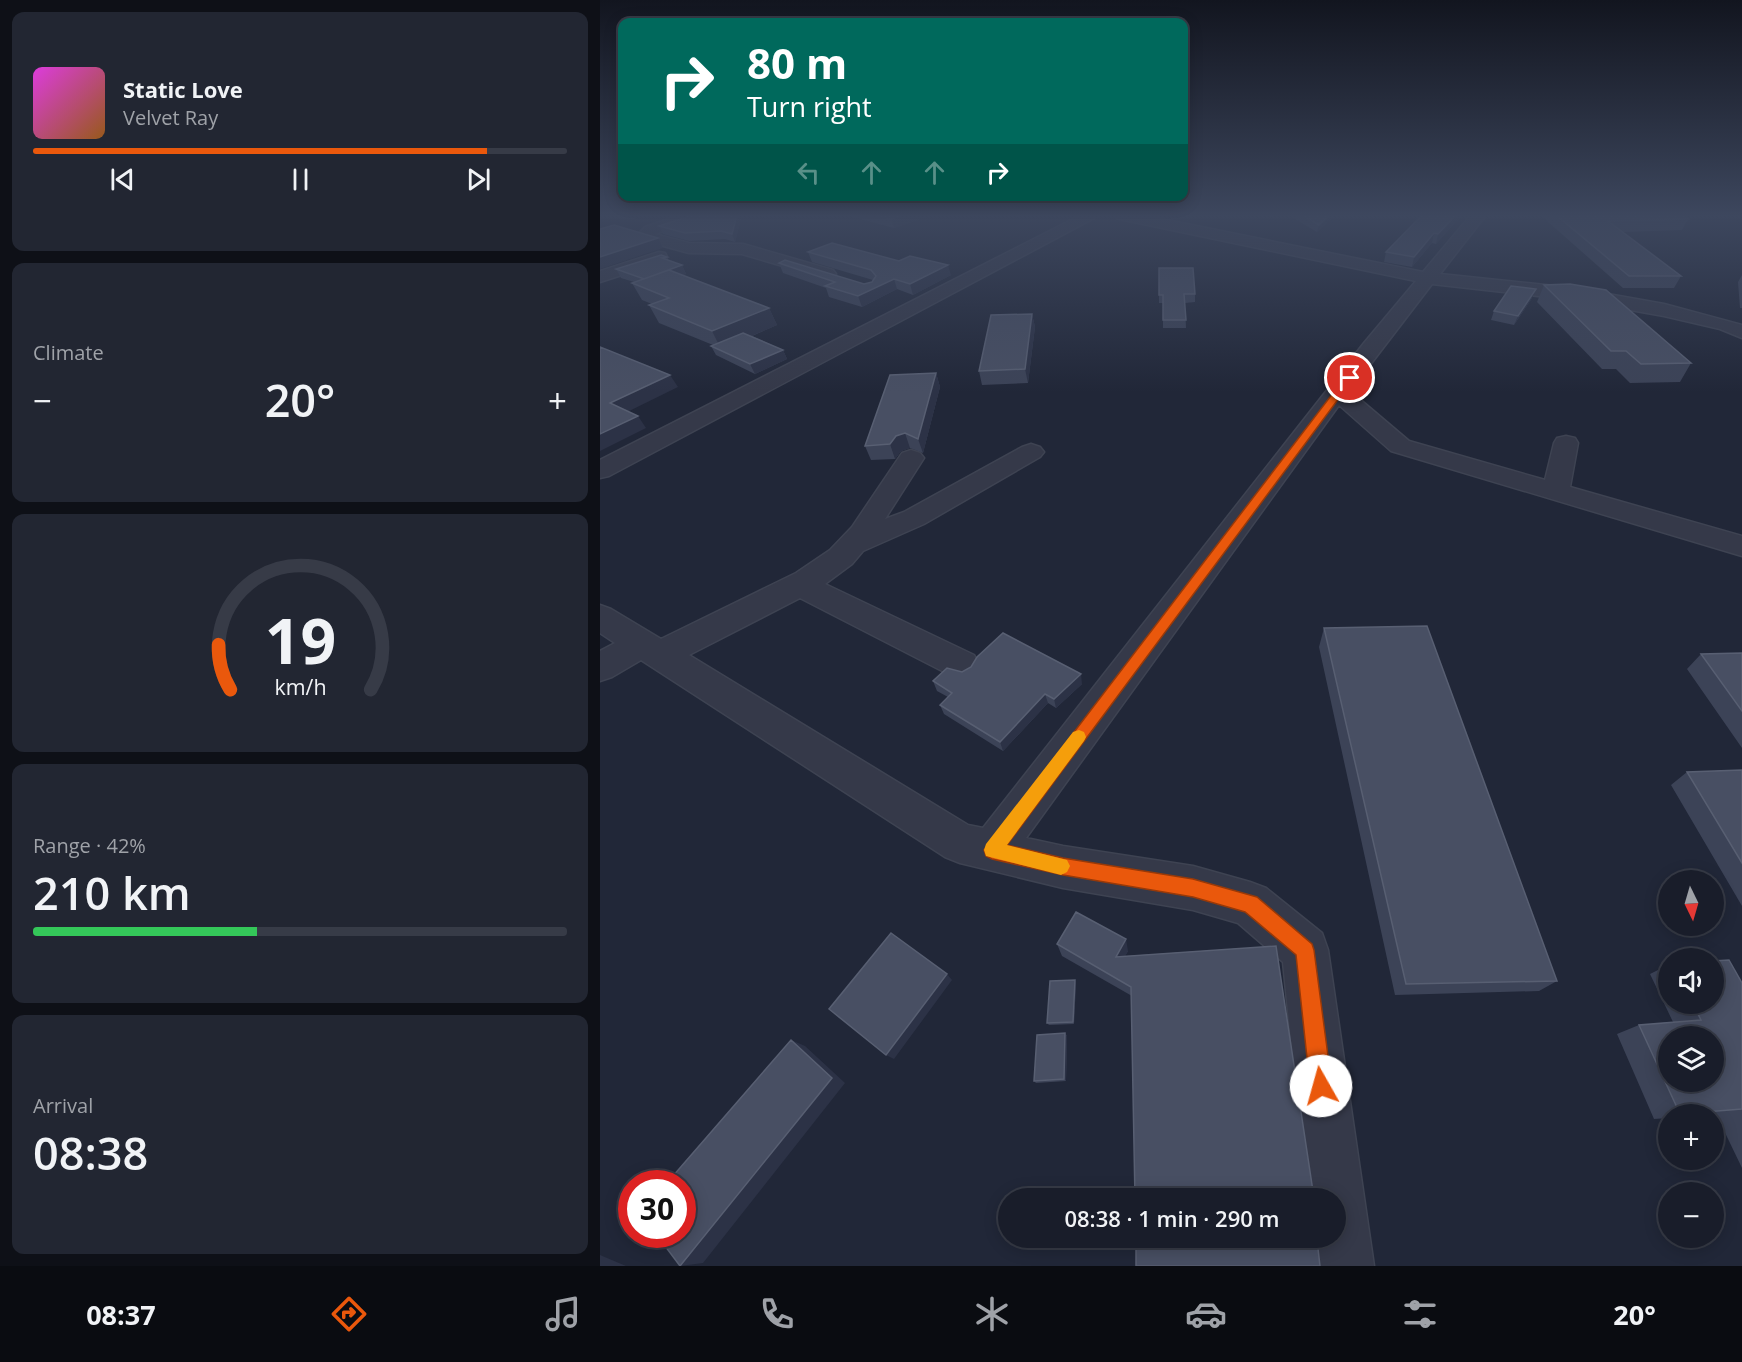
<!DOCTYPE html>
<meta charset="utf-8">
<style>
:root{--surface:#191d2a;--page:#222632;--text:#f1f3f6;--muted:#9fa2a8;--line:#373b47;--accent:#ea580c}
body{margin:0;font-family:"Open Sans",sans-serif;background:var(--page);color:var(--text);height:100vh;display:flex;flex-direction:column;font-size:22px;white-space:nowrap}
*{box-sizing:border-box;margin:0}
p{font-size:20px;color:var(--muted)}
.icon{flex:none;width:33px;height:33px;fill:none;stroke:currentColor;stroke-width:2;stroke-linecap:round;stroke-linejoin:round}
.map{position:relative;flex:1;overflow:hidden}
.details{display:flex;flex-direction:column;gap:12px;padding:12px;background:#0e1017;width:600px}
.details>*{flex:none}
.banner{position:absolute;left:18px;top:18px;width:570px;height:183px;border-radius:12px;box-shadow:0 3px 15px #0003,0 0 0 2px var(--line);background:#00695c;color:#fff;overflow:hidden}
.needle{width:39px;rotate:175deg}
.tools{position:absolute;left:1058px;top:870px;display:grid;gap:12px}
.tools a{display:grid;place-items:center;width:66px;height:66px;border-radius:50%;background:var(--surface);box-shadow:0 3px 15px #0003,0 0 0 2px var(--line);font-size:30px}
.speed{position:absolute;left:18px;top:1170px;display:flex;gap:12px;font-size:30px;font-weight:700;text-align:center}
.speed>*{display:grid;place-content:center;width:78px;height:78px;border-radius:50%;background:var(--surface);box-shadow:0 3px 15px #0003,0 0 0 2px var(--line);line-height:1}
.speed .limit{border:9px solid #d22;background:#fff;color:#111}
.pin{position:absolute;display:grid;place-items:center;width:51px;height:51px;color:#fff;margin:-26px;border:3px solid #fff;border-radius:50%;box-shadow:0 2px 6px #0007}
.me{position:absolute;width:66px;margin:-33px;rotate:353deg;stroke-linejoin:round;filter:drop-shadow(0 0 4px #0008)}
.turn{display:flex;align-items:center;gap:21px;height:126px;padding:0 30px;font-size:27px}
.turn .icon{width:78px;height:78px;stroke-width:2.5}
.turn b{display:block;font-size:42px;line-height:51px}
.lanes{display:flex;align-items:center;height:57px;padding:0 30px;background:#0003;justify-content:center;gap:30px;direction:ltr}
.lanes .off{opacity:.35}
.big{font-size:45px;font-weight:600;line-height:1.1}
.details .card{flex:1;display:flex;flex-direction:column;justify-content:center;gap:9px;min-width:0;padding:0 21px;border-radius:12px;background:var(--page)}
.details .dial{align-items:center;gap:0}
.dial svg{height:156px;overflow:visible;fill:none;stroke:var(--line);stroke-width:7;stroke-linecap:round;text-anchor:middle}
.dial text{fill:var(--text);stroke:none}
.song{display:flex;align-items:center;gap:18px}
.cover{width:72px;height:72px;border-radius:9px;background:linear-gradient(135deg,hsl(300 70% 55%),hsl(30 70% 35%))}
.played{height:6px;border-radius:3px;background:linear-gradient(90deg,var(--accent) 85%,var(--line) 85%)}
.keys{display:flex;justify-content:space-around;direction:ltr}
.heat{display:flex;justify-content:space-between;align-items:center;font-size:33px;direction:ltr}
.charge{height:9px;border-radius:4px;background:linear-gradient(90deg,#34c759 42%,var(--line) 0)}
.trip{position:absolute;left:398px;top:1188px;width:348px;height:60px;border-radius:30px;background:var(--surface);box-shadow:0 3px 15px #0003,0 0 0 2px var(--line);font-weight:600;line-height:60px;text-align:center}
.tab-bar{display:flex;height:96px;justify-content:space-around;align-items:center;background:#0a0c11;color:var(--muted)}
.tab-bar .icon{width:42px;height:42px}
.tab-bar .on{color:var(--accent)}
.tab-bar b{font-size:27px;color:var(--text)}
main{display:flex;flex:1;min-height:0}
.map>svg:first-child{display:block}
.lines{fill:none;stroke-linecap:round;stroke-linejoin:round}
.minor-casing{stroke:#3e4352;stroke-width:3}
.minor{fill:#353949;fill-rule:evenodd}
.wall{fill:#3c4357}
.shaded-wall{fill:#2c3246}
.building{fill:#484f63;stroke:#585f72;stroke-width:1.5;fill-rule:evenodd}
.route{fill:#ea580c;stroke:#983908;stroke-width:1.5}
.slow{fill:#f59e0b}
</style>
<main>
<section class="details">
<div class="card">
<div class="song"><i class="cover"></i><div><b>Static Love</b><p>Velvet Ray</p></div></div>
<div class="played"></div>
<div class="keys"><svg class="icon" aria-label="previous" viewBox="0 0 24 24"><path d="M18 5L8 12l10 7zM5 5v14"/></svg><svg class="icon" aria-label="pause" viewBox="0 0 24 24"><path d="M8 5v14M16 5v14"/></svg><svg class="icon" aria-label="next" viewBox="0 0 24 24"><path d="M6 5l10 7-10 7zM19 5v14"/></svg></div>
</div>
<div class="card"><p>Climate</p>
<div class="heat"><a>−</a><b class="big">20°</b><a>+</a></div>
</div>
<div class="card dial"><svg viewBox="0 0 100 80">
<path d="M14 69A42 42 0 1 1 86 69"/>
<path d="M14 69A42 42 0 0 1 8 46" stroke="#ea580c"/>
<text x="50" y="56" font-size="32" font-weight="700">19</text>
<text x="50" y="72" font-size="11">km/h</text>
</svg></div>
<div class="card"><p>Range · 42%</p><b class="big">210 km</b><div class="charge"></div></div>
<div class="card"><p>Arrival</p><b class="big">08:38</b></div>
</section>
<div class="map">
<svg width="1142" height="1266" viewBox="0 0 1142 1266">
<rect width="100%" height="100%" fill="#212738"/>
<g class="lines">
<defs>
<path id="minor" d="M 80,215 L 103,215 L 101,218 L 55,234 L 89,243 L 143,244 L 233,270 L 236,274 L 233,278 L 227,279 L 142,254 L 89,253 L 38,239 L 36,236 L 45,227 Z
M 481,215 L 500,215 L 9,476 L 0,478 L 0,460 Z
M 512,215 L 542,215 L 823,272 L 871,215 L 886,215 L 840,274 L 974,288 L 1064,304 L 1142,325 L 1142,338 L 1120,329 L 1064,316 L 974,300 L 832,284 L 750,391 L 809,441 L 945,480 L 954,443 L 957,438 L 966,436 L 975,438 L 978,443 L 970,487 L 1142,536 L 1142,556 L 791,451 L 739,405 L 426,838 L 463,846 L 593,866 L 650,882 L 666,888 L 722,933 L 728,950 L 774,1266 L 714,1266 L 711,1238 L 735,1238 L 735,1198 L 707,1198 L 683,962 L 638,923 L 593,910 L 463,888 L 360,863 L 345,857 L 41,660 L 12,677 L 0,681 L 0,651 L 15,643 L 0,633 L 0,605 L 11,609 L 61,639 L 196,573 L 230,550 L 252,527 L 302,453 L 311,450 L 320,453 L 324,458 L 285,519 L 304,512 L 422,447 L 431,444 L 440,447 L 444,452 L 440,457 L 324,524 L 263,551 L 252,564 L 225,584 L 374,655 L 379,665 L 374,675 L 362,679 L 350,675 L 200,598 L 89,655 L 368,825 L 383,828 L 764,343 L 816,281 L 519,219 Z
M 59,252 L 65,253 L 67,257 L 65,261 L 0,282 L 0,271 Z"/>
</defs>
<use href="#minor" class="minor-casing"/>
<use href="#minor" class="minor"/>
</g>
<path class="wall" d="M 142,215 L 135,242 L 125,239 L 89,241 L 63,234 L 59,226 Z
M 245,215 L 332,215 L 294,228 Z
M 688,215 L 735,215 L 717,232 Z
M 822,215 L 862,215 L 836,244 L 832,243 L 812,267 L 784,262 L 786,252 Z
M 943,215 L 1082,215 L 1088,219 L 1082,230 L 1023,232 L 1081,276 L 1074,288 L 1023,288 L 947,221 Z
M 208,252 L 351,275 L 313,295 L 297,289 L 262,307 L 229,297 L 226,288 L 183,273 L 179,263 L 264,284 L 272,282 L 273,280 L 212,262 Z
M 67,257 L 69,261 L 82,265 L 86,274 L 82,275 L 169,308 L 177,325 L 152,336 L 183,350 L 187,359 L 155,374 L 116,355 L 111,346 L 113,345 L 59,323 L 49,305 L 52,304 L 42,300 L 32,283 L 34,282 L 21,278 L 16,269 Z
M 559,268 L 595,294 L 595,302 L 585,303 L 586,328 L 563,328 L 563,303 L 559,303 Z
M 1142,275 L 1142,308 L 1140,308 L 1138,282 Z
M 944,285 L 1091,363 L 1080,382 L 1030,383 L 1016,369 L 1002,369 L 937,302 Z
M 932,298 L 914,325 L 891,320 L 894,311 Z
M 432,314 L 435,327 L 428,383 L 382,385 L 379,371 Z
M 336,373 L 340,387 L 323,453 L 310,448 L 301,451 L 295,459 L 271,460 L 265,446 Z
M 724,628 L 957,981 L 939,991 L 795,995 L 719,647 Z
M 1142,653 L 1142,748 L 1087,669 L 1101,654 Z
M 362,672 L 482,684 L 456,708 L 448,703 L 403,751 L 344,714 L 340,705 L 348,697 L 337,691 L 333,681 Z
M 1142,770 L 1142,906 L 1071,785 L 1087,772 Z
M 457,944 L 528,951 L 525,956 L 676,946 L 532,996 L 462,956 Z
M 1068,965 L 1068,1004 L 1113,1004 L 1142,983 L 1142,1168 L 1116,1114 L 1068,1114 L 1068,1118 L 1054,1119 L 1017,1034 L 1039,1025 L 1073,1022 L 1050,974 Z
M 476,983 L 474,1024 L 449,1025 L 447,1023 Z
M 465,1033 L 467,1036 L 466,1081 L 436,1083 L 434,1081 Z"/>
<path class="shaded-wall" d="M 137,215 L 142,215 L 135,242 L 132,234 Z
M 302,215 L 332,215 L 294,228 L 291,219 Z
M 729,215 L 735,215 L 717,232 L 719,225 Z
M 856,215 L 862,215 L 836,244 L 838,234 Z
M 834,233 L 832,243 L 812,267 L 814,257 Z
M 58,238 L 63,248 L 0,269 L 0,257 Z
M 82,265 L 86,274 L 49,287 L 44,279 Z
M 348,265 L 351,275 L 313,295 L 310,284 Z
M 294,279 L 297,289 L 262,307 L 258,296 Z
M 936,289 L 932,298 L 914,325 L 918,316 Z
M 169,308 L 177,325 L 121,349 L 112,331 Z
M 432,314 L 435,327 L 428,383 L 425,369 Z
M 183,350 L 187,359 L 155,374 L 150,364 Z
M 336,373 L 340,387 L 323,453 L 318,439 Z
M 70,375 L 78,387 L 19,416 L 10,403 Z
M 38,416 L 46,428 L 0,451 L 0,434 Z
M 305,433 L 310,448 L 301,451 L 295,459 L 290,444 L 296,436 Z
M 481,674 L 482,684 L 456,708 L 454,699 Z
M 445,694 L 448,703 L 403,751 L 400,742 Z
M 526,939 L 528,951 L 519,968 L 516,957 Z
M 347,974 L 352,980 L 294,1059 L 286,1055 Z
M 475,980 L 476,983 L 474,1024 L 473,1022 Z
M 465,1033 L 467,1036 L 466,1081 L 464,1079 Z
M 191,1040 L 205,1046 L 245,1083 L 103,1263 L 80,1266 Z
M 0,1255 L 26,1266 L 0,1266 Z"/>
<path class="building" d="M 93,215 L 137,215 L 132,234 L 121,231 L 85,233 L 59,226 Z
M 278,215 L 302,215 L 291,219 Z
M 702,215 L 729,215 L 719,225 Z
M 822,215 L 856,215 L 838,234 L 834,233 L 814,257 L 786,252 Z
M 956,215 L 1082,215 L 1088,219 L 1008,221 L 1081,276 L 1029,276 Z
M 14,225 L 58,238 L 0,257 L 0,229 Z
M 232,243 L 299,261 L 310,256 L 348,265 L 310,284 L 294,279 L 258,296 L 225,286 L 235,282 L 179,263 L 185,260 L 264,284 L 272,282 L 276,276 L 271,270 L 208,252 Z
M 61,255 L 67,257 L 62,258 L 82,265 L 44,279 L 16,269 Z
M 559,268 L 593,268 L 595,294 L 584,294 L 586,320 L 563,320 L 563,295 L 559,295 Z
M 69,270 L 169,308 L 112,331 L 49,305 L 69,298 L 32,283 Z
M 970,284 L 1006,290 L 1091,363 L 1041,364 L 1026,351 L 1011,351 L 944,285 Z
M 911,286 L 936,289 L 918,316 L 894,311 Z
M 432,314 L 425,369 L 379,371 L 391,315 Z
M 143,333 L 183,350 L 150,364 L 111,346 Z
M 0,347 L 70,375 L 10,403 L 38,416 L 0,434 Z
M 336,373 L 318,439 L 305,433 L 296,436 L 290,444 L 265,446 L 290,375 Z
M 827,626 L 957,981 L 806,984 L 724,628 Z
M 403,633 L 481,674 L 454,699 L 445,694 L 400,742 L 340,705 L 352,693 L 333,681 L 347,668 L 362,672 L 371,667 L 377,657 Z
M 1142,653 L 1142,711 L 1101,654 Z
M 1142,770 L 1142,863 L 1087,772 Z
M 476,912 L 526,939 L 516,957 L 676,946 L 714,1198 L 535,1198 L 531,987 L 457,944 Z
M 291,933 L 347,974 L 286,1055 L 229,1009 Z
M 1129,960 L 1142,983 L 1142,1109 L 1080,1114 L 1039,1025 L 1101,1020 L 1093,1004 L 1113,1004 L 1113,961 ZM 1068,1036 L 1113,1036 L 1113,1082 L 1068,1082 Z
M 475,980 L 473,1022 L 447,1023 L 450,981 Z
M 465,1033 L 464,1079 L 434,1081 L 437,1035 Z
M 191,1040 L 232,1078 L 80,1266 L 56,1234 L 82,1234 L 82,1184 L 66,1184 Z
M 536,1238 L 720,1238 L 717,1240 L 720,1266 L 536,1266 Z"/>
<linearGradient id="sky" x2="0" y2="1"><stop stop-color="#12151f"/><stop offset="0.55" stop-color="#3d475e"/><stop offset="1" stop-color="#3d475e" stop-opacity="0"/></linearGradient>
<rect width="1142" height="392" fill="url(#sky)"/>
<path class="route" d="M 746,376 L 754,378 L 407,845 L 463,858 L 593,879 L 650,895 L 657,897 L 712,944 L 714,950 L 732,1086 L 729,1093 L 721,1097 L 714,1093 L 710,1086 L 696,955 L 645,912 L 593,897 L 463,875 L 392,859 L 386,856 L 384,850 Z"/>
<path class="slow" d="M 479,730 L 484,732 L 486,737 L 484,741 L 407,845 L 467,860 L 470,866 L 467,872 L 461,875 L 386,856 L 384,850 L 386,844 L 473,732 Z"/>
</svg>
<div class="tools">
<a><svg class="needle" viewBox="-14 -14 28 28"><path d="M0-13l5 13h-10z" fill="#e53935"/><path d="M0 13l5-13h-10z" fill="#9fa2a8"/></svg></a>
<a><svg class="icon" aria-label="sound" viewBox="0 0 24 24"><path d="M4 9h4l5-4v14l-5-4H4zM17 9q2 3 0 6"/></svg></a>
<a><svg class="icon" aria-label="layers" viewBox="0 0 24 24"><path d="M12 4l9 5-9 5-9-5zM3 14l9 5 9-5"/></svg></a>
<a>+</a>
<a>−</a>
</div>
<div class="speed"><div class="limit">30</div></div>
<div class="pin" style="left:750px;top:378px;background:#d93025"><svg class="icon" aria-label="arrive" viewBox="0 0 24 24"><path d="M6 21V4h12l-3 4 3 4H6"/></svg></div>
<svg class="me" style="left:721px;top:1086px" viewBox="-20 -20 40 40"><circle r="19" fill="#fff"/><path d="M0-13L10 11 0 6-10 11z" fill="#ea580c"/></svg>
<div class="trip">08:38 · 1 min · 290 m</div>
<div class="banner">
<div class="turn"><svg class="icon" aria-label="right" viewBox="0 0 24 24"><path d="M7 20v-9h11M14 6l5 5-5 5"/></svg><div><b>80 m</b>Turn right</div></div>
<div class="lanes"><svg class="icon off" aria-label="left" viewBox="0 0 24 24"><path d="M17 20v-9H6M10 6l-5 5 5 5"/></svg><svg class="icon off" aria-label="ahead" viewBox="0 0 24 24"><path d="M12 20V5M6 11l6-6 6 6"/></svg><svg class="icon off" aria-label="ahead" viewBox="0 0 24 24"><path d="M12 20V5M6 11l6-6 6 6"/></svg><svg class="icon" aria-label="right" viewBox="0 0 24 24"><path d="M7 20v-9h11M14 6l5 5-5 5"/></svg></div>
</div>
</div>
</main>
<nav class="tab-bar">
<b>08:37</b>
<svg class="icon on" aria-label="directions" viewBox="0 0 24 24"><path d="M12 3l9 9-9 9-9-9zM9 14v-3h6M13 9l2 2-2 2"/></svg>
<svg class="icon" aria-label="music" viewBox="0 0 24 24"><path d="M9 18V5l10-2v13"/><circle cx="6" cy="18" r="3"/><circle cx="16" cy="16" r="3"/></svg>
<svg class="icon" aria-label="phone" viewBox="0 0 24 24"><path d="M5 4h4l2 5-3 2q2 4 5 5l2-3 5 2v4C11 20 4 13 5 4z"/></svg>
<svg class="icon" aria-label="climate" viewBox="0 0 24 24"><path d="M12 3v18M4 7l16 10M4 17L20 7"/></svg>
<svg class="icon" aria-label="car" viewBox="0 0 24 24"><path d="M5 17H2v-5l4-1 3-4h7l3 4 3 1v5h-3M9 17h6M6 11h13"/><circle cx="7" cy="17" r="2"/><circle cx="17" cy="17" r="2"/></svg>
<svg class="icon" aria-label="filters" viewBox="0 0 24 24"><path d="M4 7h16M4 17h16"/><circle cx="9" cy="7" r="2"/><circle cx="15" cy="17" r="2"/></svg>
<b>20°</b>
</nav>
